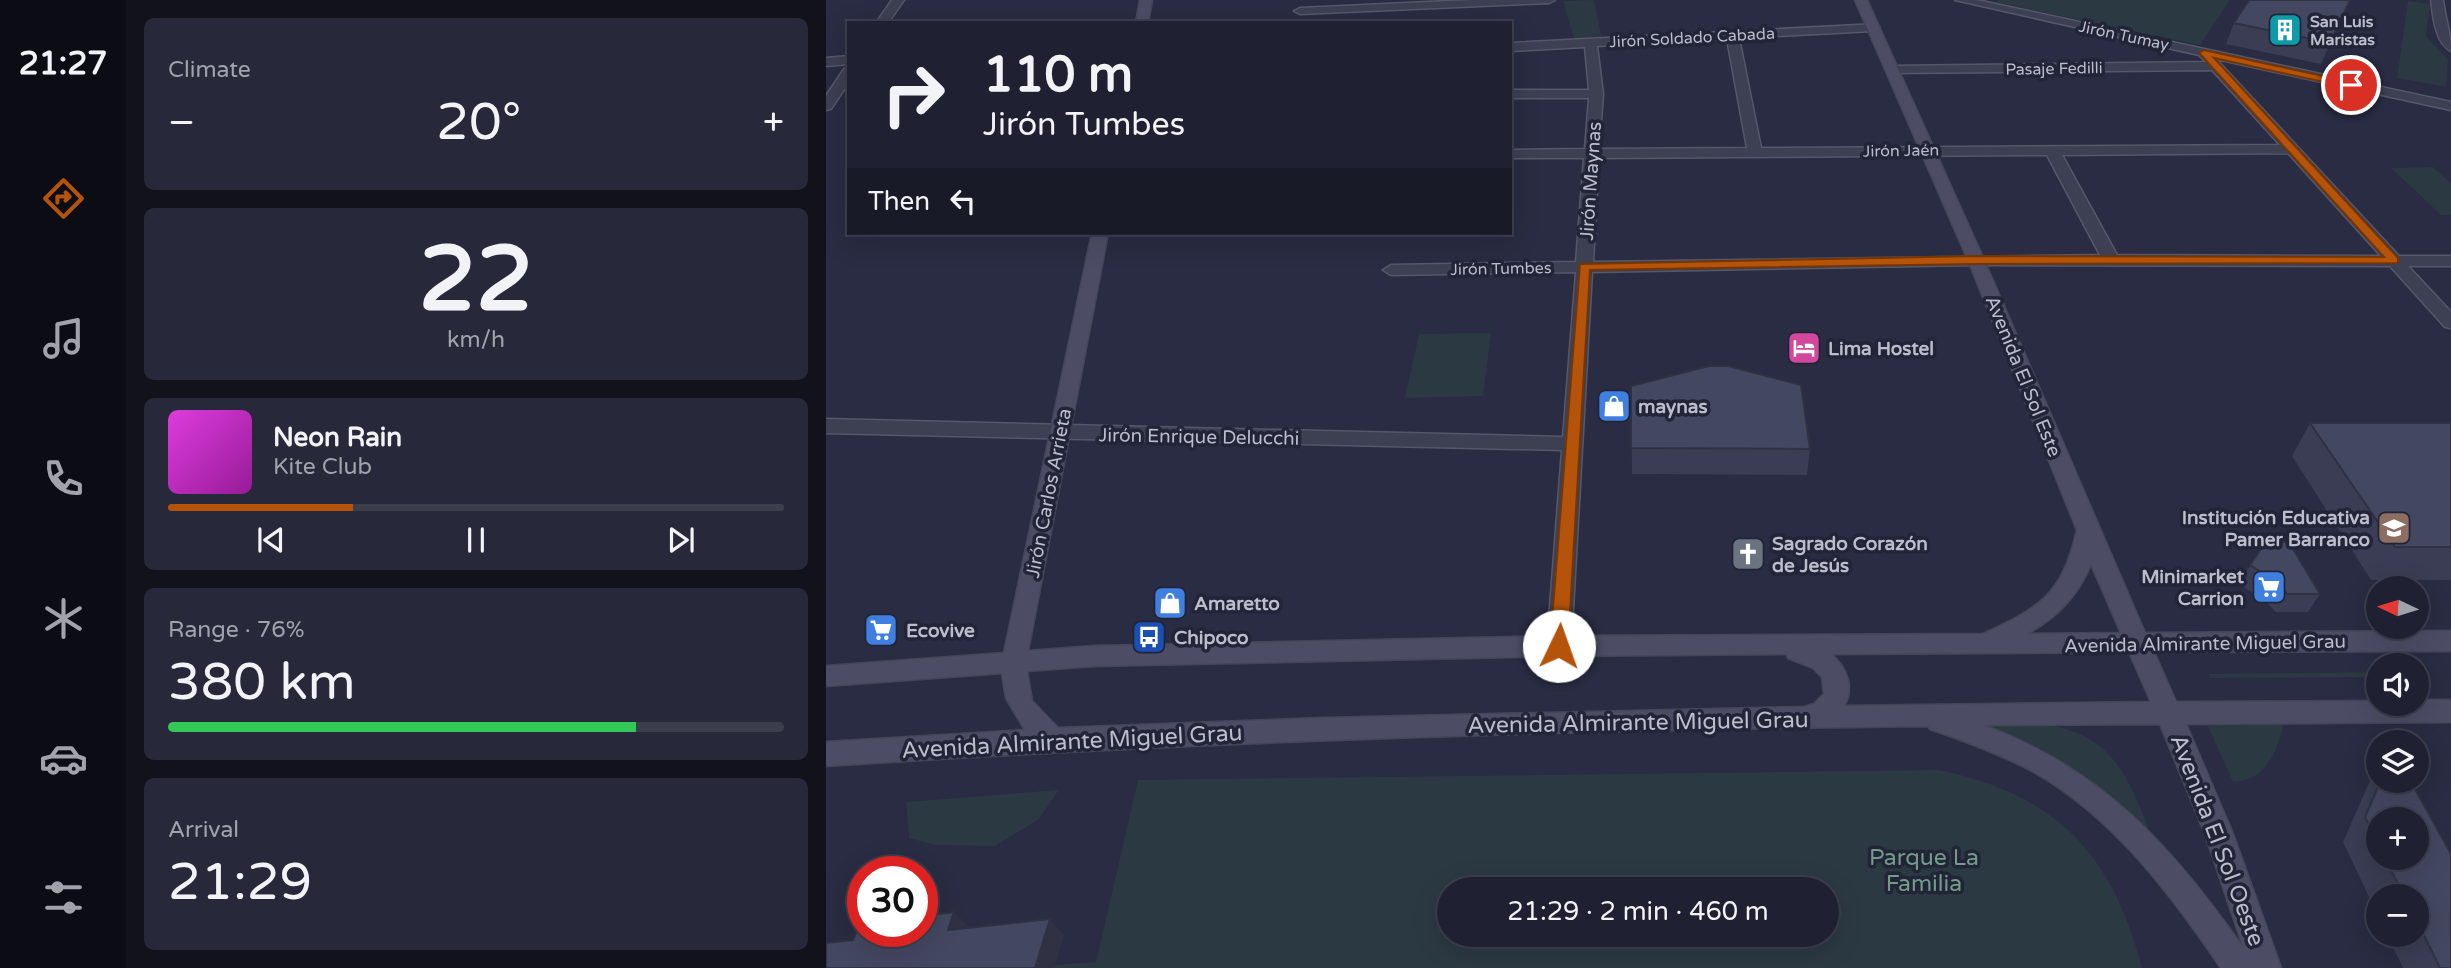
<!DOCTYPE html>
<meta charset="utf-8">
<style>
:root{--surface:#1f2132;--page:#27293a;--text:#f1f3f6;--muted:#a1a3ac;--line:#3c3e4d;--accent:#b45309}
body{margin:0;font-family:"Varela Round",sans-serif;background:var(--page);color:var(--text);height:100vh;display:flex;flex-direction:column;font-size:26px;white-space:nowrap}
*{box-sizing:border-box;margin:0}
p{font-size:23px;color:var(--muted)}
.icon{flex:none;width:38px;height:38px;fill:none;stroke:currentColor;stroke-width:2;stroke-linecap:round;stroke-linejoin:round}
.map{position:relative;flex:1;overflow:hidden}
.panel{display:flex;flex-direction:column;gap:18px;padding:18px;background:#11121c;width:700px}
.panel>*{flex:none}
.banner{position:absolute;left:21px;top:21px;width:665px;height:214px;border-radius:0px;box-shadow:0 7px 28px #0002,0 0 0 2px var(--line);background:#1f2132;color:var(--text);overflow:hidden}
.needle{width:46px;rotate:274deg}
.fabs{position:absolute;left:1540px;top:576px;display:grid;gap:14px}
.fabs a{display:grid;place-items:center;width:63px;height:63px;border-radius:50%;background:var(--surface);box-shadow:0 7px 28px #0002,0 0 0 2px var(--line);font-size:35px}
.speed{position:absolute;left:21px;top:856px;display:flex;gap:14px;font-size:35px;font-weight:700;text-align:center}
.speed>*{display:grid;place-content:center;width:91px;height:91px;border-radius:50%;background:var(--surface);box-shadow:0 7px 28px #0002,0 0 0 2px var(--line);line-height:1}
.speed .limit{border:10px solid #d22;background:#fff;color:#111}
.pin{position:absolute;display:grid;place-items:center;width:60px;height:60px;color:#fff;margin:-30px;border:4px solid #fff;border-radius:50%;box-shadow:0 2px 7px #0007}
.me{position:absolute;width:77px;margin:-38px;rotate:3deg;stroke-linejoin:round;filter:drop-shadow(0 0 5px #0008)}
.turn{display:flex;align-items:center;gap:24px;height:147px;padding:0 21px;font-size:32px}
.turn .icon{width:91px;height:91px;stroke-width:2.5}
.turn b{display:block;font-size:49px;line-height:60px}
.then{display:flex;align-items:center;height:66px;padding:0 21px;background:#0003;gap:14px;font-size:26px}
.big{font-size:52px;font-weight:600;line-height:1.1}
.panel .tile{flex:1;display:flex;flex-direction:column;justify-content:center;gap:10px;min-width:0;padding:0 24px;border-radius:10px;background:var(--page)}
.panel .dial{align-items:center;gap:0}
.dial b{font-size:91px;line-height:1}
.song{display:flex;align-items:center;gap:21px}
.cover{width:84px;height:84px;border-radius:10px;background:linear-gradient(135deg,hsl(300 70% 55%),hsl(300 70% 35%))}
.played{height:7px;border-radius:4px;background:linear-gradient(90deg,var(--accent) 30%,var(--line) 30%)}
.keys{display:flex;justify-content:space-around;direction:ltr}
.heat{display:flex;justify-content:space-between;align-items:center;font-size:38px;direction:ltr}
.charge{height:10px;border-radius:5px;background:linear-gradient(90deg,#34c759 76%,var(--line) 0)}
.trip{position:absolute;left:611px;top:877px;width:402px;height:70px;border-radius:35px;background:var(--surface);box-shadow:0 7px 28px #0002,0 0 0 2px var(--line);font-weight:600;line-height:70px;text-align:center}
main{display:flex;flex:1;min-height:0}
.dock{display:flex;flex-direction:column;width:126px;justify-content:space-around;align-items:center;background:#0c0d14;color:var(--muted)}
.dock .icon{width:49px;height:49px}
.dock .active{color:var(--accent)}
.dock b{font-size:32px;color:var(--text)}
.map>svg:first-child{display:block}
.green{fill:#2b3943;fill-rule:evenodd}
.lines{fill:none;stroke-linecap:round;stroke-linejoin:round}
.street-casing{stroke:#565769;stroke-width:3}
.secondary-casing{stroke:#444658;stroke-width:3}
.street{fill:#3d3f52;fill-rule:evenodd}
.secondary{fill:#4c4d65;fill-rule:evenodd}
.wall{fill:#3a3d53;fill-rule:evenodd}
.shaded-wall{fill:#303243}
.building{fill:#444760;stroke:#303243;stroke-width:2}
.route{fill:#b45309;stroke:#753606;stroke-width:2}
.labels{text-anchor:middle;stroke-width:7;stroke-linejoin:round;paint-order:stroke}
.far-poi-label{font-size:16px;font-weight:bold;fill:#bbbccc;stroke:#222437;text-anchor:start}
.far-street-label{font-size:16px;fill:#bbbccc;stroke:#222437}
.street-label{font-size:19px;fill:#bbbccc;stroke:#222437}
.poi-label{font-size:19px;font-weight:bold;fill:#bbbccc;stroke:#222437;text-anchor:start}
.near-street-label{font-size:23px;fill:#bbbccc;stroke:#222437}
.near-park-label{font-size:23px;fill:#739b89;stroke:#222437}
</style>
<main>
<nav class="dock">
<b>21:27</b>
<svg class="icon active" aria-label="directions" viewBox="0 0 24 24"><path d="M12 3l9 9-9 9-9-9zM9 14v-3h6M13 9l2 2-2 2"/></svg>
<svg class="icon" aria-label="music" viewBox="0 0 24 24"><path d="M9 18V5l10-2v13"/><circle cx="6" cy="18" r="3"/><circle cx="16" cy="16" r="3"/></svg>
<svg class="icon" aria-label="phone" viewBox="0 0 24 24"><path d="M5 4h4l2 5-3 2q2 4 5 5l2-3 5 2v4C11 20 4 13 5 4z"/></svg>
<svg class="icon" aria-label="climate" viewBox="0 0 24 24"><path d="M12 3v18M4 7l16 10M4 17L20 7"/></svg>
<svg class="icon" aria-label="car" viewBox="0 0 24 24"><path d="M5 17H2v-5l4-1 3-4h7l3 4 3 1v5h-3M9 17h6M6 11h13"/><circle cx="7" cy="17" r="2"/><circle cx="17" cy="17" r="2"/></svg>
<svg class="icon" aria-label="filters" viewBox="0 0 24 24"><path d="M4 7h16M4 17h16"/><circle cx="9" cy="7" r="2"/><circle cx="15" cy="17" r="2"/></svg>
</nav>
<section class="panel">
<div class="tile"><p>Climate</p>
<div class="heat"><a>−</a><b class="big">20°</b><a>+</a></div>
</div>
<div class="tile dial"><b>22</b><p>km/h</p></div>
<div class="tile">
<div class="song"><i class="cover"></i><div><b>Neon Rain</b><p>Kite Club</p></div></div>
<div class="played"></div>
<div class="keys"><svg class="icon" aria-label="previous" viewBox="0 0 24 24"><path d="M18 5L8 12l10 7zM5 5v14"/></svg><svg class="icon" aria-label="pause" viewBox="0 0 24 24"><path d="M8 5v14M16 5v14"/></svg><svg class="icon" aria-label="next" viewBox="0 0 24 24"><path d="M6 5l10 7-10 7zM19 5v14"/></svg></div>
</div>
<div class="tile"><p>Range · 76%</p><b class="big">380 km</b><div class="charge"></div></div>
<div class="tile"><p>Arrival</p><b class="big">21:29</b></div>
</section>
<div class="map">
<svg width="1625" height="968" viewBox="0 0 1625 968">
<rect width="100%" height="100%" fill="#292c42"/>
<path class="green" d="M 768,0 L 776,40 L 749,42 L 737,1 Z
M 1172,0 L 1404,0 L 1374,45 L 1169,2 Z
M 1582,1 L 1604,4 L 1600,36 L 1622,60 L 1620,87 L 1571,78 Z
M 1607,167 L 1625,183 L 1625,215 L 1615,215 L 1565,168 Z
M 665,333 L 657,396 L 579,398 L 593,334 Z
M 1552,672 L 1552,677 L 1384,678 L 1382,674 Z
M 1189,722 C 1282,725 1298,763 1328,843 L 1296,806 L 1215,749 L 1164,726 Z
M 1380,722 L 1458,723 C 1451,752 1440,781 1407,782 Z
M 1113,770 C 1230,794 1287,854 1316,968 L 0,968 L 0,960 L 238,935 L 229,965 L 270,962 L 312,780 ZM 623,889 L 1001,889 L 1001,934 L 623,934 Z
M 233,790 L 212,820 L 169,846 L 110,845 L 83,838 L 80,802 Z"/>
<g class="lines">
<defs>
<path id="street" d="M 66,0 L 78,0 L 62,23 L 50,23 Z
M 646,0 L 729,0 L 723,3 L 474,14 L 468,11 L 474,8 Z
M 1129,0 L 1151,0 L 1625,102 L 1625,110 L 1390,59 L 1573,256 L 1625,256 L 1625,266 L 1582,266 L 1625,312 L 1625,328 L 1619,327 L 1564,266 L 1150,265 L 766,272 L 745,646 L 742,653 L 733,656 L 724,653 L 721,646 L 736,450 L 0,433 L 0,419 L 737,437 L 750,272 L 565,275 L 557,270 L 565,265 L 750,262 L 758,158 L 684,158 L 684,150 L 759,149 L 763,98 L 684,98 L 684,90 L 763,90 L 759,47 L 684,51 L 684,43 L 1051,24 L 1053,27 L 1047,31 L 913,38 L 935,148 L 1454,145 L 1386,70 L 1062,73 L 1062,67 L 1067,66 L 1380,62 L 1373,55 ZM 901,39 L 921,148 L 773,149 L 777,94 L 771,46 ZM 1462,153 L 1555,256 L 1291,255 L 1236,155 ZM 1221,155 L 1274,255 L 767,262 L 773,158 Z
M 1605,0 L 1617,0 C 1619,18 1625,33 1625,51 C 1609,43 1607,16 1605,0 Z
M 23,56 L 23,64 L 0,66 L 0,58 Z
M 23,68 L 23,82 L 5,109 L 0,110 L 0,96 L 18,69 Z"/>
<path id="secondary" d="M 314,0 L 326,0 L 322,23 L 310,23 Z
M 1029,0 L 1041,0 L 1158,260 L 1319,633 L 1625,631 L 1625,651 L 1328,652 L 1350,702 L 1552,701 L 1552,704 L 1591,704 L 1591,700 L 1625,700 L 1625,722 L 1360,724 L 1407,834 L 1455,968 L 1395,968 C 1345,894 1287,817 1208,772 C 1175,754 1139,741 1104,729 L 1102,726 C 735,730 367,742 0,766 L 0,742 L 199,730 L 180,698 L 176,673 L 0,686 L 0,666 L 178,653 L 266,233 L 282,233 L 202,651 L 268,646 L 733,636 L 1157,634 C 1215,607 1236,595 1251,530 L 1142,260 ZM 1265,564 L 1295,633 L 1201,634 C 1231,617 1252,596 1265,564 ZM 1303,652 L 1325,702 L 1018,706 C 1029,687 1020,667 1005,654 ZM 961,654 L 962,658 L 987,668 L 996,677 L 998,694 L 988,704 L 978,707 L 498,718 L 232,728 L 206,701 L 201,671 L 268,666 L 733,656 ZM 1334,724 L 1379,834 L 1418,949 C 1347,847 1276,769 1157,725 Z"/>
</defs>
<use href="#street" class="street-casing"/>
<use href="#secondary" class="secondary-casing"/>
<use href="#street" class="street"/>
<use href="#secondary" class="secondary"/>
</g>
<path class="wall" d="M 1524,0 L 1495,64 L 1400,44 L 1408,23 Z
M 805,386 L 984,449 L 981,475 L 806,474 Z
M 1484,423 L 1625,423 L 1625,580 L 1545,580 L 1466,456 Z
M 1424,565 L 1494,594 L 1482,612 L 1450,612 L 1439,601 L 1413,584 Z
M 1552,769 L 1552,780 L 1584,780 L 1625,968 L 1577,968 L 1561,934 L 1591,934 L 1591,896 L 1552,896 L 1552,916 L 1517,842 L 1546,776 ZM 1552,819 L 1591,858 L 1552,858 Z"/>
<path class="shaded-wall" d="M 128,912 L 144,928 L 122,930 Z
M 224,919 L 238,935 L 228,968 L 209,968 Z"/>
<path class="building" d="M 1423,0 L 1524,0 L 1504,43 L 1408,23 Z
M 883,366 L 902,366 L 975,385 L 984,449 L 805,448 L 805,386 Z
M 1484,423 L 1625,423 L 1625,547 L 1569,547 Z
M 1440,542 L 1463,542 L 1494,594 L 1461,594 L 1451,582 L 1424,565 Z
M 1555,780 L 1584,780 L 1625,854 L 1625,968 L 1614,968 L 1591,921 L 1591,896 L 1578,896 L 1559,858 L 1591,858 L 1591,819 L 1552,819 L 1552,844 L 1539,817 Z
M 128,912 L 122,930 L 224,919 L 209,968 L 0,968 L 0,943 L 27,940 L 34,923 L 37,922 L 37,931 L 96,931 L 96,916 Z"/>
<path class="route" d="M 1378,50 L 1529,83 L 1530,85 L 1525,88 L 1388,58 L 1572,258 L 1572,263 L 1150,264 L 764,270 L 742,646 L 739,651 L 733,654 L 726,651 L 724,646 L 754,264 L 1150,256 L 1558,257 L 1375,55 L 1373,53 Z"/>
<defs>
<symbol id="building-square" viewBox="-11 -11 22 22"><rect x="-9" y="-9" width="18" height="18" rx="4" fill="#0f9aa8" stroke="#222437"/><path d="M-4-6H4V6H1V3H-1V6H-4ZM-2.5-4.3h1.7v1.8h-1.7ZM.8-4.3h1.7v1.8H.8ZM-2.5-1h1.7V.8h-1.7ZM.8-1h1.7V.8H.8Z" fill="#fff"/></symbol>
<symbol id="hotel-square" viewBox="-11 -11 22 22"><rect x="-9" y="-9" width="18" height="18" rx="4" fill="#d1479c" stroke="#222437"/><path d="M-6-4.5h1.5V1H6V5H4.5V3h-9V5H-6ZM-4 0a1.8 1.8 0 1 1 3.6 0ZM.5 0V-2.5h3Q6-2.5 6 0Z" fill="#fff"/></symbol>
<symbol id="shop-square" viewBox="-11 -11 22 22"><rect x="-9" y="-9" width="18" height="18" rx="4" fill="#3f7fe0" stroke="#222437"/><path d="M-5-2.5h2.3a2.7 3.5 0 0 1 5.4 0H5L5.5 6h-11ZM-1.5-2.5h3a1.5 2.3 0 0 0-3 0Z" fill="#fff"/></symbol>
<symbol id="school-square" viewBox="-11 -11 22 22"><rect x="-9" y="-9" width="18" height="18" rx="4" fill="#8d6e63" stroke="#222437"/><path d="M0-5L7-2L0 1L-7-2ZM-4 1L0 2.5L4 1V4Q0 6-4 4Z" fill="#fff"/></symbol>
<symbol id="church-square" viewBox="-11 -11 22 22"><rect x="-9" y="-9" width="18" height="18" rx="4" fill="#6b7280" stroke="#222437"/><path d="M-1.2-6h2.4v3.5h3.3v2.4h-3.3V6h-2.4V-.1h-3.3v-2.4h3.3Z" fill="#fff"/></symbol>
<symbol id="supermarket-square" viewBox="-11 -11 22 22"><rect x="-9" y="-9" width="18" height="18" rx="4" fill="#3f7fe0" stroke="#222437"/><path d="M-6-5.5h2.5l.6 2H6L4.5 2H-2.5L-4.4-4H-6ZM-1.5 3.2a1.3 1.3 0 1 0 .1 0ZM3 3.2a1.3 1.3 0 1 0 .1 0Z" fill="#fff"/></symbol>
<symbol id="bus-square" viewBox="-11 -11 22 22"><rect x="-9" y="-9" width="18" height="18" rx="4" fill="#1a4fb4" stroke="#222437"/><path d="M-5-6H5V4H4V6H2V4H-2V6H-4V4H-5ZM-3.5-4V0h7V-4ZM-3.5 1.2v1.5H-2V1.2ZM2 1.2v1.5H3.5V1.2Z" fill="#fff"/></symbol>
</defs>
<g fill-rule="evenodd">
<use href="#building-square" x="1440" y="11" width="38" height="38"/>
<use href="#hotel-square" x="959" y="329" width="38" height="38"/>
<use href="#shop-square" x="769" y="387" width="38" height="38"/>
<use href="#school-square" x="1549" y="509" width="38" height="38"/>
<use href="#church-square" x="903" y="535" width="38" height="38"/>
<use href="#supermarket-square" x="1424" y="568" width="38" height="38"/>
<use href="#shop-square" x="325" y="584" width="38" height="38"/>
<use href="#supermarket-square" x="36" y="611" width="38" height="38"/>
<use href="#bus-square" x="304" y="618" width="38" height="38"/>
</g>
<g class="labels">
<g class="far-poi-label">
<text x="1484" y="27">San Luis<tspan x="1484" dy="18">Maristas</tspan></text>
</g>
<g class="far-street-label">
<text transform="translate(1298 35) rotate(12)" y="6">Jirón Tumay</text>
<text transform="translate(866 37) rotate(-3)" y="6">Jirón Soldado Cabada</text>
<text transform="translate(1228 68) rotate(-1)" y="6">Pasaje Fedilli</text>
<text transform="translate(1075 150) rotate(-1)" y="6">Jirón Jaén</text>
<text transform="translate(675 268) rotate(-1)" y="6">Jirón Tumbes</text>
</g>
<g class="street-label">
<text transform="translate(764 181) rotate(-86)" y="7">Jirón Maynas</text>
<text transform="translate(1198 376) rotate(68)" y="7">Avenida El Sol Este</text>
<text transform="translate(373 436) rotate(1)" y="7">Jirón Enrique Delucchi</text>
<text transform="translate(222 493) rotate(-79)" y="7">Jirón Carlos Arrieta</text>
<text transform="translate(1379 643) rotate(-1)" y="7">Avenida Almirante Miguel Grau</text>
</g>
<g class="poi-label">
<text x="1002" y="355">Lima Hostel</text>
<text x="812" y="413">maynas</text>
<text x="1544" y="524" text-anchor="end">Institución Educativa<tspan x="1544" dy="22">Pamer Barranco</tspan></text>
<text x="946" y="550">Sagrado Corazón<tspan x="946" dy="22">de Jesús</tspan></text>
<text x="1418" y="583" text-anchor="end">Minimarket<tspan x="1418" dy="22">Carrion</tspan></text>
<text x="368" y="610">Amaretto</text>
<text x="80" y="637">Ecovive</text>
<text x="348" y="644">Chipoco</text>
</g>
<g class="near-street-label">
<text transform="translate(812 722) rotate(-1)" y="8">Avenida Almirante Miguel Grau</text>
<text transform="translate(246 741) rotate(-3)" y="8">Avenida Almirante Miguel Grau</text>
<text transform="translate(1392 840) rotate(69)" y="8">Avenida El Sol Oeste</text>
</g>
<g class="near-park-label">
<text x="1098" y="865">Parque La<tspan x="1098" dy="26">Familia</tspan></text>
</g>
</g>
</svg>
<div class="fabs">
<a><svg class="needle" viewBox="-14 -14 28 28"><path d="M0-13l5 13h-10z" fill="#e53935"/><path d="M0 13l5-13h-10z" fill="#a1a3ac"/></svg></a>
<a><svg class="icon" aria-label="sound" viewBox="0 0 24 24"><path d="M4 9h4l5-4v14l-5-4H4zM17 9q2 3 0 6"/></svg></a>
<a><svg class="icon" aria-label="layers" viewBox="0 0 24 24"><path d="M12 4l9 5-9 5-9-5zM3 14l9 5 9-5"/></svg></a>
<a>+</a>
<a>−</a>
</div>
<div class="speed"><div class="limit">30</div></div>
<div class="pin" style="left:1525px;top:85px;background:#d93025"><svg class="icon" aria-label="arrive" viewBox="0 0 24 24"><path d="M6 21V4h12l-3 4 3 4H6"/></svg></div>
<svg class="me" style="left:733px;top:646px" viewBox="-20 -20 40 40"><circle r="19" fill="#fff"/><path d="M0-13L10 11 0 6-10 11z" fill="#b45309"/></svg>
<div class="trip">21:29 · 2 min · 460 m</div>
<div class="banner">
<div class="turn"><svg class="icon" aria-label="right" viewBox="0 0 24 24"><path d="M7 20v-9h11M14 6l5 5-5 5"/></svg><div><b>110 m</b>Jirón Tumbes</div></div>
<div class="then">Then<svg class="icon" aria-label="left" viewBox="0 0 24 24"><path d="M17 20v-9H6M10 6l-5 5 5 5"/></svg></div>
</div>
</div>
</main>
